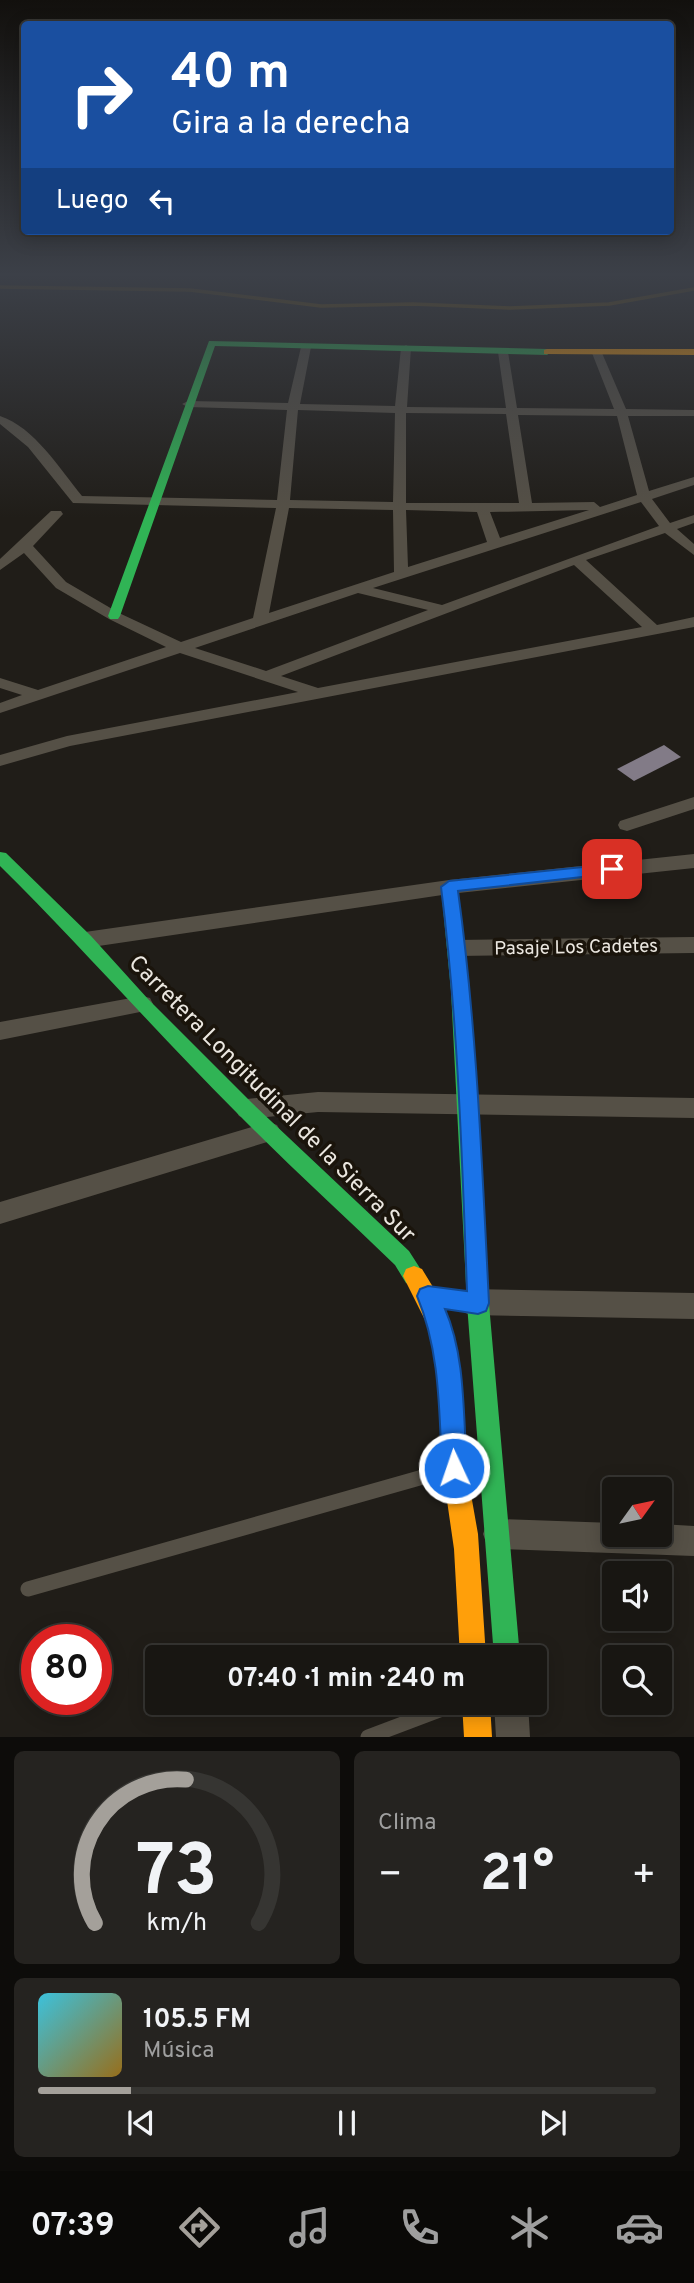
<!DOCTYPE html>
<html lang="es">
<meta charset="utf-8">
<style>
:root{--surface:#181612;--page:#252320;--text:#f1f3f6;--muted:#9f9f9f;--line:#363532;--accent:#a4a09a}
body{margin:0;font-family:Overpass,sans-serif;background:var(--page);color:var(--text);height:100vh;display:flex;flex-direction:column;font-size:26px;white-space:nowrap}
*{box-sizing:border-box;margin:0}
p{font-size:23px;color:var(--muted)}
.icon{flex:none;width:38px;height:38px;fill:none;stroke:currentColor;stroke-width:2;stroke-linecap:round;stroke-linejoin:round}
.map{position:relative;height:1737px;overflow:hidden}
.panel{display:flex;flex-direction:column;gap:14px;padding:14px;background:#0d0c0a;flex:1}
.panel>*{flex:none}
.guide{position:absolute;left:21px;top:21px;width:653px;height:214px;border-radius:7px;box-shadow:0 4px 18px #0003,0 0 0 2px var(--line);background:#1a4fa0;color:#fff;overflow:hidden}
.needle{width:46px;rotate:57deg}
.buttons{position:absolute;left:602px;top:1477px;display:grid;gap:14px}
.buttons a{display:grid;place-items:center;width:70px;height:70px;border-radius:7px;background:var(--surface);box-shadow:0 4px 18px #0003,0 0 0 2px var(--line);font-size:35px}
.speed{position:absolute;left:21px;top:1624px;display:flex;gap:14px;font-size:35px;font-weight:700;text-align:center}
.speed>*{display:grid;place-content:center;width:91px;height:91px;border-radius:50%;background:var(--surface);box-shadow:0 4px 18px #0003,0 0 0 2px var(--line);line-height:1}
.speed .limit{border:10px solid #d22;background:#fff;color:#111}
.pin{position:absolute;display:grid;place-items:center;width:60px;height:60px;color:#fff;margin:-30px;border-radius:14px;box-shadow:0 4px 10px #0006}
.me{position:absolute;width:77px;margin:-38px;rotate:357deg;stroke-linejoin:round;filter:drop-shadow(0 0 5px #0008)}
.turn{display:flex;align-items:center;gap:24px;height:147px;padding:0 35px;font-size:32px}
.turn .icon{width:91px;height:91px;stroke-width:2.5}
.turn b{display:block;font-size:49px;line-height:60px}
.then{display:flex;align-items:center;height:66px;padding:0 35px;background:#0003;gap:14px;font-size:26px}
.big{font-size:52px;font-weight:700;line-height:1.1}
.panel .card{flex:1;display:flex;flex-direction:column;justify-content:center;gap:10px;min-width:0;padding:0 24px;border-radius:10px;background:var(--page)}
.panel .dial{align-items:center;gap:0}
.dial svg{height:182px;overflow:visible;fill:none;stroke:var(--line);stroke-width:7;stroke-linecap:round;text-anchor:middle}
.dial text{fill:var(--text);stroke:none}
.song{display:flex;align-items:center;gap:21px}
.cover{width:84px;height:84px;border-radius:10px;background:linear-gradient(135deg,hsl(190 70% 55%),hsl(40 70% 35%))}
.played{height:7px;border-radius:4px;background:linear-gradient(90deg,var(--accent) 15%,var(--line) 15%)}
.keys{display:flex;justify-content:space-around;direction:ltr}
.heat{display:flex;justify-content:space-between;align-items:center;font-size:38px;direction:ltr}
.panel .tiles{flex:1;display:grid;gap:14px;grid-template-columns:1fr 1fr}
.card:last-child{grid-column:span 2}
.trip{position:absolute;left:145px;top:1645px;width:402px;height:70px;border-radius:7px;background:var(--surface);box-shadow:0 4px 18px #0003,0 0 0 2px var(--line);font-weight:700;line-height:70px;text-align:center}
.tab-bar{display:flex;height:112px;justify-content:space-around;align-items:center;background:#0a0907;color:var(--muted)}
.tab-bar .icon{width:49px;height:49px}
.tab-bar .active{color:var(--accent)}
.tab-bar b{font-size:32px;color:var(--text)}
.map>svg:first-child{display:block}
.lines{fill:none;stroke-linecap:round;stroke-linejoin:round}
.stream{stroke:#805b02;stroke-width:3.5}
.building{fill:#827b87}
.lane{stroke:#555046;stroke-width:15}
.street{fill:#555046;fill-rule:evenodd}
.fast{fill:#30b455;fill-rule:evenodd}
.slow{fill:#ff9f0a;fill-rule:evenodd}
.route{fill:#1a73e8;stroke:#114b97;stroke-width:2}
.labels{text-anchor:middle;stroke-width:7;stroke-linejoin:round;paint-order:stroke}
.street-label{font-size:19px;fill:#ebe7e0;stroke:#1a140b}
.near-street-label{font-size:23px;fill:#ebe7e0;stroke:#1a140b}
</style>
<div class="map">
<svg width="694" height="1737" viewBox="0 0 694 1737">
<rect width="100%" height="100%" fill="#201d18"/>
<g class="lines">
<path class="stream" d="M 0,287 L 190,290 L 321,306 L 413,304 L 510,308 L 609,304 L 694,289"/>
</g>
<path class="building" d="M 664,745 L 681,757 L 634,781 L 617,769 Z"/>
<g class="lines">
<path class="lane" d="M 28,1589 L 437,1473
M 368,1737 L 458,1703"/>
<path class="street" d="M 306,344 L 311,347 L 300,404 L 395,406 L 401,348 L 406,345 L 411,348 L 407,407 L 506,408 L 498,352 L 503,349 L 508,352 L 517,408 L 614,409 L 592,353 L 597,350 L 602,353 L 626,409 L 694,410 L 694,416 L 628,416 L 649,491 L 694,477 L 694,485 L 652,499 L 670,523 L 694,515 L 694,523 L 677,529 L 694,544 L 694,555 L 665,533 L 586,560 L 657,625 L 694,617 L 694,627 L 70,746 L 0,766 L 0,755 L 67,736 L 298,692 L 180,653 L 0,713 L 0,703 L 22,695 L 0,688 L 0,678 L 38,690 L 166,647 L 109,619 L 56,588 L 24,553 L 0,570 L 0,559 L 51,511 L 61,511 L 63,514 L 33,546 L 66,582 L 119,613 L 181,642 L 253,618 L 276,508 L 73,503 L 28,447 L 0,424 L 0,416 C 34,427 60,469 82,496 L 277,500 L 287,410 L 188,407 L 182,404 L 188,401 L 288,403 L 301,347 ZM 298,410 L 395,413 L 393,502 L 290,500 ZM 406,413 L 506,414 L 519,503 L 406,503 ZM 518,415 L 617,416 L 637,495 L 600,507 L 594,502 L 532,503 ZM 641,502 L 659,526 L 442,605 L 373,588 ZM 289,508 L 393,510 L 394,572 L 269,613 ZM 406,510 L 477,512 L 487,542 L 408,567 ZM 589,510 L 500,538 L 490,512 ZM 574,565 L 642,627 L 318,688 L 281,676 ZM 358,593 L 428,610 L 266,671 L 195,648 Z
M 694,797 L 694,809 L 627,831 L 620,829 L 618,825 L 620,821 Z
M 694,854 L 694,868 L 449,894 L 85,948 L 78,945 L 75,940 L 78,935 L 85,932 L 449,880 Z
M 694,937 L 694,953 L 457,956 L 450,953 L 447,948 L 450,943 L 457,940 Z
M 142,996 L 150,998 L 153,1004 L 150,1010 L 0,1040 L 0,1022 Z
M 318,1092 L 694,1098 L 694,1118 L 318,1112 L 247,1119 L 239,1116 L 235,1109 L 239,1102 L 247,1099 Z
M 269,1122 L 277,1125 L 281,1132 L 277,1139 L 0,1224 L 0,1202 Z
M 470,1289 L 694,1293 L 694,1319 L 470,1315 L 461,1311 L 457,1302 L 461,1293 Z
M 498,1519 L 614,1523 L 614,1535 L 660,1535 L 660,1524 L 694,1526 L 694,1556 L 498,1549 L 487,1545 L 483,1534 L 487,1523 Z
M 494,1703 L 528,1703 L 530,1737 L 496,1737 Z"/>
<path class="fast" d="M 209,341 L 547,349 L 551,352 L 547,355 L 215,346 L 120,616 L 118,619 L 110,619 L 108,616 Z
M 0,852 L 6,853 L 91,936 L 148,999 L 252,1103 L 409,1251 L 425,1276 L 422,1283 L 414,1286 L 406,1283 L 395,1265 C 342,1214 288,1165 237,1113 C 156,1032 81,946 0,866 Z
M 449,881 L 457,887 L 469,991 L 489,1304 L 520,1657 L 494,1657 L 467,1304 L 451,991 L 441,887 Z"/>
<path class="slow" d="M 547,349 L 694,349 L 694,355 L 544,354 L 544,350 Z
M 414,1266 L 422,1269 L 436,1292 L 455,1345 L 462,1391 L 466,1466 L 478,1534 L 486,1657 L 460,1657 L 454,1549 L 442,1466 L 437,1368 L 426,1322 L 403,1276 L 406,1269 Z
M 462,1703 L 490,1703 L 492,1737 L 464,1737 Z"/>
</g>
<linearGradient id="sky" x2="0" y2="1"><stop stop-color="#12100d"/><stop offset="0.53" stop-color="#3c4048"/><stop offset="1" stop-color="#3c4048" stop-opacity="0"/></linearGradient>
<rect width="694" height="518" fill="url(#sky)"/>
<path class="route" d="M 612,864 L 618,865 L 620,869 L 618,873 L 458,891 C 477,1028 482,1166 489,1303 L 486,1311 L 478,1314 L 445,1309 C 466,1357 463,1416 467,1468 L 463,1476 L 454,1480 L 446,1476 L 442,1468 C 439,1409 440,1351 417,1296 L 420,1289 L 428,1286 L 467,1291 C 462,1156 458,1021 441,887 L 449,881 Z"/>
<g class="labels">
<g class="street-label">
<text transform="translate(576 946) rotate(-1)" y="7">Pasaje Los Cadetes</text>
</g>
<g class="near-street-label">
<text transform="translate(273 1098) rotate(45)" y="8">Carretera Longitudinal de la Sierra Sur</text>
</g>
</g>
</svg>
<div class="buttons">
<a><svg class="needle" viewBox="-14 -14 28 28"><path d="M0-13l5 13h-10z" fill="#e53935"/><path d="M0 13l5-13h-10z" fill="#9f9f9f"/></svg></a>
<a><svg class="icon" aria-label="sound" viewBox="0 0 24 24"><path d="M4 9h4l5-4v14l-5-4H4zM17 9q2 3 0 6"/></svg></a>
<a><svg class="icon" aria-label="search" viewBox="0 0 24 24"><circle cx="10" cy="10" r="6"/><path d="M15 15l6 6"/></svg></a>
</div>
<div class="speed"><div class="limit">80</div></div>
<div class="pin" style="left:612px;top:869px;background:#d93025"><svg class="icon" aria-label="arrive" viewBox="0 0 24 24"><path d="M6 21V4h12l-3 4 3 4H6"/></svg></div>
<svg class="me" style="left:454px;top:1468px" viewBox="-20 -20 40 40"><circle r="17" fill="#1a73e8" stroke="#fff" stroke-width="3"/><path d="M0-11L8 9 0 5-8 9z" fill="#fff"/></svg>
<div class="trip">07:40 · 1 min · 240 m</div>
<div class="guide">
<div class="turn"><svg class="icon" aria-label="right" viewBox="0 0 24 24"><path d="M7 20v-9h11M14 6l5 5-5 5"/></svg><div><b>40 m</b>Gira a la derecha</div></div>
<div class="then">Luego<svg class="icon" aria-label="left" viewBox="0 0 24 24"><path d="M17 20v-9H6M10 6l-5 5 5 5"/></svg></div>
</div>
</div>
<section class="panel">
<div class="tiles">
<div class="card dial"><svg viewBox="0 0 100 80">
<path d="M14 69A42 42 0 1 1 86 69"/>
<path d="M14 69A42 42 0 0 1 54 6" stroke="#a4a09a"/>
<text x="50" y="56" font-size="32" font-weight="700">73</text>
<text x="50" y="72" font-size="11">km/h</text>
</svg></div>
<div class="card"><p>Clima</p>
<div class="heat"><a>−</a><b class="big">21°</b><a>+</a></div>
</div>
<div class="card">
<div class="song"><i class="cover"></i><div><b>105.5 FM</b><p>Música</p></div></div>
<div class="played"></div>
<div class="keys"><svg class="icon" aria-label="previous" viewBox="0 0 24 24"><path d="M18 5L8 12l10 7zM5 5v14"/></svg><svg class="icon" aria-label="pause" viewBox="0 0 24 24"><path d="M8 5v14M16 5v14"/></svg><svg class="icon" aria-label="next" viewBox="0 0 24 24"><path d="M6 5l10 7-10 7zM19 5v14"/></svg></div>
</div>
</div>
</section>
<nav class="tab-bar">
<b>07:39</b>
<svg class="icon active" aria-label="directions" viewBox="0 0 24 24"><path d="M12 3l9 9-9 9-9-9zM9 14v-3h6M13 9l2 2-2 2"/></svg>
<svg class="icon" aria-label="music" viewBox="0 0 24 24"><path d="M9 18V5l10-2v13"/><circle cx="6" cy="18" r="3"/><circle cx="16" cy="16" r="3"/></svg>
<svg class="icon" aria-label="phone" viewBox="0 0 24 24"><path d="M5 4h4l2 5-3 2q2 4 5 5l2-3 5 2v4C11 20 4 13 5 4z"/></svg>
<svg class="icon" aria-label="climate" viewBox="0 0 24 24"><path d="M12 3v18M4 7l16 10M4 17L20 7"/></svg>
<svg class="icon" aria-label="car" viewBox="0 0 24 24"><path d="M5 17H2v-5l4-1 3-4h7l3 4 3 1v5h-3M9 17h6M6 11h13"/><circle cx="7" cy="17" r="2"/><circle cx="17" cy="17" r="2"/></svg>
</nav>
